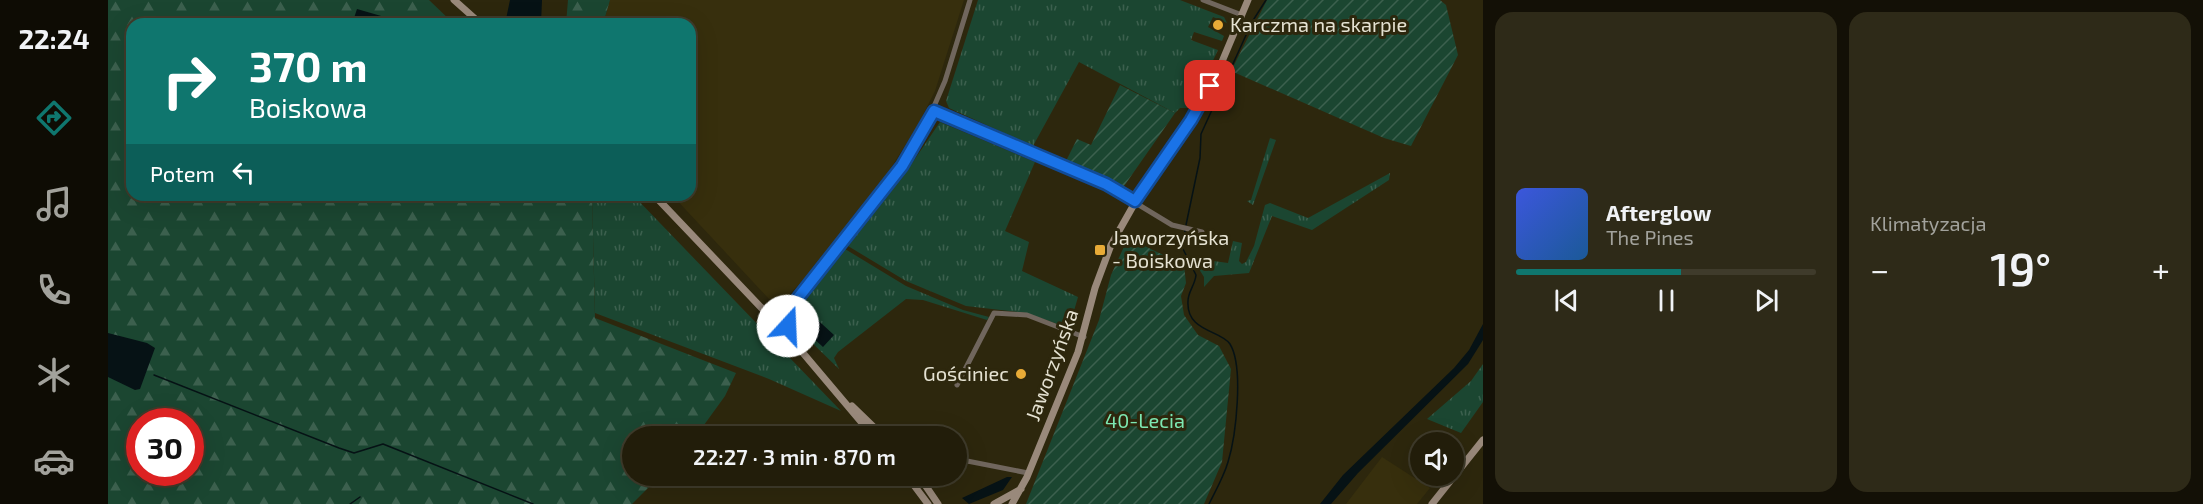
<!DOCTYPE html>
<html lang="pl">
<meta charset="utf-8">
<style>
:root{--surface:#221d0a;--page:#2e2a18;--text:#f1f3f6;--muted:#a2a29c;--line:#3f3b2b;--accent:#0f766e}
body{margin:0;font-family:"Exo 2",sans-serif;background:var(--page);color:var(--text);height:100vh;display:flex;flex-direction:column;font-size:22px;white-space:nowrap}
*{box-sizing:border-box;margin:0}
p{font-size:20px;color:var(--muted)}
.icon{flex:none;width:33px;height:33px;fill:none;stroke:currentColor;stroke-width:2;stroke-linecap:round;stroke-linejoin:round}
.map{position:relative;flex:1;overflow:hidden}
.details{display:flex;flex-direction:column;gap:12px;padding:12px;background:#131006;width:720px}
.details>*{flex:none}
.hud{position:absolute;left:18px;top:18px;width:570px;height:183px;border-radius:18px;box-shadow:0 6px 24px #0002,0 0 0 2px var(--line);background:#0f766e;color:#fff;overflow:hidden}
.tools{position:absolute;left:1302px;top:432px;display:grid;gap:12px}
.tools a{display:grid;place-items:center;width:54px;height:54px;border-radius:50%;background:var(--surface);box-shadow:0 6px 24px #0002,0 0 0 2px var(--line);font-size:30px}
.speed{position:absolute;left:18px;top:408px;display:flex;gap:12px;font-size:30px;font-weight:700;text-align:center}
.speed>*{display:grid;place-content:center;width:78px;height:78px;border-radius:50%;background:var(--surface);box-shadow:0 6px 24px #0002,0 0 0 2px var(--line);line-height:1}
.speed .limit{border:9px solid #d22;background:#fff;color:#111}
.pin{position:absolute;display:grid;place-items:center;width:51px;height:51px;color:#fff;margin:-26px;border-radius:12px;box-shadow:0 3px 9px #0006}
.me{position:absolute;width:66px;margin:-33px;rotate:20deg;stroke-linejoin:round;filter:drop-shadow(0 0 4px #0008)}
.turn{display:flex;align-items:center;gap:21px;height:126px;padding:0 24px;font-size:27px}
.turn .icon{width:78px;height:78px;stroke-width:2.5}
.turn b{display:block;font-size:42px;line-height:51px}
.then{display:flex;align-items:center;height:57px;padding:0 24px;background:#0003;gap:12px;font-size:22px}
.big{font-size:45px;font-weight:600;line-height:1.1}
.details .tile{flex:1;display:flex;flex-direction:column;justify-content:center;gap:9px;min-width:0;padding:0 21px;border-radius:18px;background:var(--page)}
.song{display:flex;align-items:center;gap:18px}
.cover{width:72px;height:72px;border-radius:9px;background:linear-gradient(135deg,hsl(230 70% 55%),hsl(210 70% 35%))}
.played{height:6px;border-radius:3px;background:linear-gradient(90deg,var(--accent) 55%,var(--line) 55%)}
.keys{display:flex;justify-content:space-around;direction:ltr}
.heat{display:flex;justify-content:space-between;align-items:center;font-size:33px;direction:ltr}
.details .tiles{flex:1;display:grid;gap:12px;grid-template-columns:repeat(2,1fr)}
.trip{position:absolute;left:514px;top:426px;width:345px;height:60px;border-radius:30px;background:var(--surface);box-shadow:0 6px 24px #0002,0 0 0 2px var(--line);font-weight:600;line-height:60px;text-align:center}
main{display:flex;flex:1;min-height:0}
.dock{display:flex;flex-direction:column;width:108px;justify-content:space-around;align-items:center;background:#0e0c04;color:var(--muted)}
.dock .icon{width:42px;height:42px}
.dock .selected{color:var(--accent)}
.dock b{font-size:27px;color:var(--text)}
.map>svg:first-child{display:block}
.built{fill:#372f0d}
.grass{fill:url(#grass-tufts)}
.forest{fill:url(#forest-firs);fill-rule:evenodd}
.garden{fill:url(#garden-furrows)}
.water{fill:#061215}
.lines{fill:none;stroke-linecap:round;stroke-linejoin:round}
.stream{stroke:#061215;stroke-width:1.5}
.street{stroke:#70665d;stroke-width:5}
.secondary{stroke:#99897b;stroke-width:7}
.route-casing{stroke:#114b97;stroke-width:15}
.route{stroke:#1a73e8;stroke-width:10}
.poi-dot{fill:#e8ab37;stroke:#2d270d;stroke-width:2}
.labels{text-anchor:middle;stroke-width:6;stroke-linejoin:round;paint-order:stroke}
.poi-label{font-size:20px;fill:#e5e2d2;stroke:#2d270d;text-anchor:start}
.street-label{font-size:20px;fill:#e5e2d2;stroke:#2d270d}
.park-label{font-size:20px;fill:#7de8b2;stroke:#2d270d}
</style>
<main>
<nav class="dock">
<b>22:24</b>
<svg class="icon selected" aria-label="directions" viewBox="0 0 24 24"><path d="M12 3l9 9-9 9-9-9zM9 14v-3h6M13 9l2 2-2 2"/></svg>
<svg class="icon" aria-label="music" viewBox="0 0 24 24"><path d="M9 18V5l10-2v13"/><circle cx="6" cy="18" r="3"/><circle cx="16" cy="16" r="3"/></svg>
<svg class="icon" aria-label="phone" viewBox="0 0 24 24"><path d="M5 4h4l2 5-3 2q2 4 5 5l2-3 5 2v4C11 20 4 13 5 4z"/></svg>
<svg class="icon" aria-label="climate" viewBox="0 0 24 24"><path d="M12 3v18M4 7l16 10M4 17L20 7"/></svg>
<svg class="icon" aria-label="car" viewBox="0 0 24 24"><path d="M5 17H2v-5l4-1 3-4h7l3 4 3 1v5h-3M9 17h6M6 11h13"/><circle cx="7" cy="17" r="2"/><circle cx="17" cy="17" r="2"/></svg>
</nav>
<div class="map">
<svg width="1375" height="504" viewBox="0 0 1375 504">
<defs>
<pattern id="grass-tufts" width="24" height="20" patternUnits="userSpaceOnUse" patternTransform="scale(1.5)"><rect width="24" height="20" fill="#1b4631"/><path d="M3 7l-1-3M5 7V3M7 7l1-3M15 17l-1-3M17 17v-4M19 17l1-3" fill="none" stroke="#3c604e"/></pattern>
<pattern id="forest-firs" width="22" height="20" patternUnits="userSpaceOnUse" patternTransform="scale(1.5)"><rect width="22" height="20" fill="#1b4631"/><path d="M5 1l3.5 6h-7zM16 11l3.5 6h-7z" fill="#3c604e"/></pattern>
<pattern id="garden-furrows" width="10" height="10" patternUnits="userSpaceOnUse" patternTransform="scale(1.5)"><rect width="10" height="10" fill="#1b4631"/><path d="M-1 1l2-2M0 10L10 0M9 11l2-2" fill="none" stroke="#3c604e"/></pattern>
</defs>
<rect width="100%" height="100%" fill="#2d270d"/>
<path class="built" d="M 502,0 L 856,0 L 827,91 L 810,125 L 774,182 L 702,273 L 676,300 L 661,299 L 564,195 L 582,195 L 582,24 L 495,24 Z
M 1274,457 L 1322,488 L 1309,504 L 1238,504 Z"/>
<path class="grass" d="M 870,0 L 1072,0 L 1116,17 L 1119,23 L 1105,17 L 1100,27 L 1116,36 L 1114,41 L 1086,32 L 1083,40 L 1110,50 L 1087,98 L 1080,108 L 1072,108 L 1067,113 L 971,62 L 925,146 L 841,108 L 838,101 Z
M 832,122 L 927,162 L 897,231 L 921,242 L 914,271 L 970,297 L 961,328 L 918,313 L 858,306 L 798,281 L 740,246 L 794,178 Z
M 1162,138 L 1168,140 L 1145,205 L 1139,201 L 1143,200 Z
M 1282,173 L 1281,180 L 1204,230 L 1164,216 L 1141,273 L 1106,276 L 1096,287 L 1096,277 L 1084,258 L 1120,263 L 1125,241 L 1134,243 L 1131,261 L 1134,264 L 1138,262 L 1146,246 L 1157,205 L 1162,203 L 1200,218 Z
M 484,195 L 525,195 L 733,411 L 661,379 L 487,313 Z
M 737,249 L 798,286 L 855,310 L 881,317 L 879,320 L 815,300 L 798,299 L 730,352 L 726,358 L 731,369 L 699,338 L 689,323 L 698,300 Z
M 1375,364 L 1375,402 L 1353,433 L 1319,419 L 1363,381 Z"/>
<path class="forest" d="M 0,0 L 321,0 L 346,24 L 24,24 L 24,195 L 484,195 L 487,318 L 628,373 L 617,396 L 588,436 L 525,436 L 525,476 L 552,476 L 524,504 L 0,504 ZM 32,422 L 82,422 L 82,472 L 32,472 Z
M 460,0 L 502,0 L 495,24 L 458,24 Z"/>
<path class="garden" d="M 1159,0 L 1332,0 L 1338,5 L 1350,55 L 1303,146 L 1276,138 L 1123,71 Z
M 1012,85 L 1067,113 L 1014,189 L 958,161 L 969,139 L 983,145 Z
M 1020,238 L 1076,265 L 1078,283 L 1073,296 L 1076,315 L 1090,335 L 1111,346 L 1123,369 L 1114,462 L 1096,504 L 918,504 L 991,320 L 1003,275 Z"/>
<path class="water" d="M 402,0 L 434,0 L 433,24 L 397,24 Z
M 249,9 L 287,20 L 285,24 L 244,24 Z
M 702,313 L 726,335 L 715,347 L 691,325 Z
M 1375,324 L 1375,340 L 1360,364 L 1250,473 L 1223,504 L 1212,504 L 1235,475 L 1346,368 L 1361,350 Z
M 0,333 L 39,343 L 47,348 L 32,389 L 27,390 L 0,377 Z
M 899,477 L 904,477 L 895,490 L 861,504 L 854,498 Z"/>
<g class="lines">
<path class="stream" d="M 1078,225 L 1092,158 L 1093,134 L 1144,22 L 1158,0
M 1077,230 L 1075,249 L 1088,275 C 1087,285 1080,292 1080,301 C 1078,332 1113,330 1122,344 C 1136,367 1128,436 1120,462 C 1116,476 1108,490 1101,504
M 46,375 L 231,448 L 246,453 L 275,444 L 425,504
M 242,504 L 252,497"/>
<path class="street" d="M 1095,0 L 1134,15
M 826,111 L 998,185 L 1064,225 L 1094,232
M 653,307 L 670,309 L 689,299
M 681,337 L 681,320 L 690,298 L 787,176 L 814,134 L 837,81 L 862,0
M 849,385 L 886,313 L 919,315 L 976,337
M 849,459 L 920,473"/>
<path class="secondary" d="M 346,0 L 373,24
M 546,195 L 684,340 L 765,436
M 744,406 L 775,436
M 799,476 L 820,504
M 811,476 L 830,504
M 886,504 L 913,489
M 904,504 L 919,477 L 970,352 L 987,288 L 1003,245 L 1033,192 L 1092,104 L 1113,64 L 1140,0
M 1324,504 L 1375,440"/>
</g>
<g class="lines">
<defs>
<path id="route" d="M 680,326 L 690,298 L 794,166 L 826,111 L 998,184 L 1027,201 L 1083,120 L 1102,86"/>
</defs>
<use href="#route" class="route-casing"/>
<use href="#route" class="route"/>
</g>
<g class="poi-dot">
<circle cx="1110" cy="25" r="6"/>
<rect x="986" y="244" width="12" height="12" rx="3"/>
<circle cx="913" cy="374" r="6"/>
</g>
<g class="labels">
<g class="poi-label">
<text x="1122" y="32">Karczma na skarpie</text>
<text x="1004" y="245">Jaworzyńska<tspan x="1004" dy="23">- Boiskowa</tspan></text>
<text x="901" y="381" text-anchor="end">Gościniec</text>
</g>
<g class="street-label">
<text transform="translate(944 365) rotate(-70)" y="7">Jaworzyńska</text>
</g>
<g class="park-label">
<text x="1037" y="428">40-Lecia</text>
</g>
</g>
</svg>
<div class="tools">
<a><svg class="icon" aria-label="sound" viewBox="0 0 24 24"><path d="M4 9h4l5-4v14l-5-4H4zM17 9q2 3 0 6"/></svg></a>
</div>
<div class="speed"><div class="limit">30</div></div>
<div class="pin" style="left:1102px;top:86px;background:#d93025"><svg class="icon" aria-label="arrive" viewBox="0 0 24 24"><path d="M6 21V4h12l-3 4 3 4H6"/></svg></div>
<svg class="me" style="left:680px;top:326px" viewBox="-20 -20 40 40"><circle r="19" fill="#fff"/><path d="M0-13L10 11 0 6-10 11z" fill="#1a73e8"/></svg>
<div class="trip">22:27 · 3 min · 870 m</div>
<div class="hud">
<div class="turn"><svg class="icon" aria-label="right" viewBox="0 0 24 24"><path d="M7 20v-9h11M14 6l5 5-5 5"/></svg><div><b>370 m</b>Boiskowa</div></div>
<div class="then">Potem<svg class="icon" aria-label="left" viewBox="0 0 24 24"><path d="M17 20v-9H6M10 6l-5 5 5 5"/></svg></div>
</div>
</div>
<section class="details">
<div class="tiles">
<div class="tile">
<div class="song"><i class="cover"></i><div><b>Afterglow</b><p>The Pines</p></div></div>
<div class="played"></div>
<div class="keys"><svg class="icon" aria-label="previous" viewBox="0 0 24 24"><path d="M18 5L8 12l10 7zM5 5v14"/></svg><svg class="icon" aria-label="pause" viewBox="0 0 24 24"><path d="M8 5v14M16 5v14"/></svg><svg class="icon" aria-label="next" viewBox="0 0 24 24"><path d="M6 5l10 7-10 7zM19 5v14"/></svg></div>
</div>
<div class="tile"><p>Klimatyzacja</p>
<div class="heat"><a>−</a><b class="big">19°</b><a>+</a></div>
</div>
</div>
</section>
</main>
